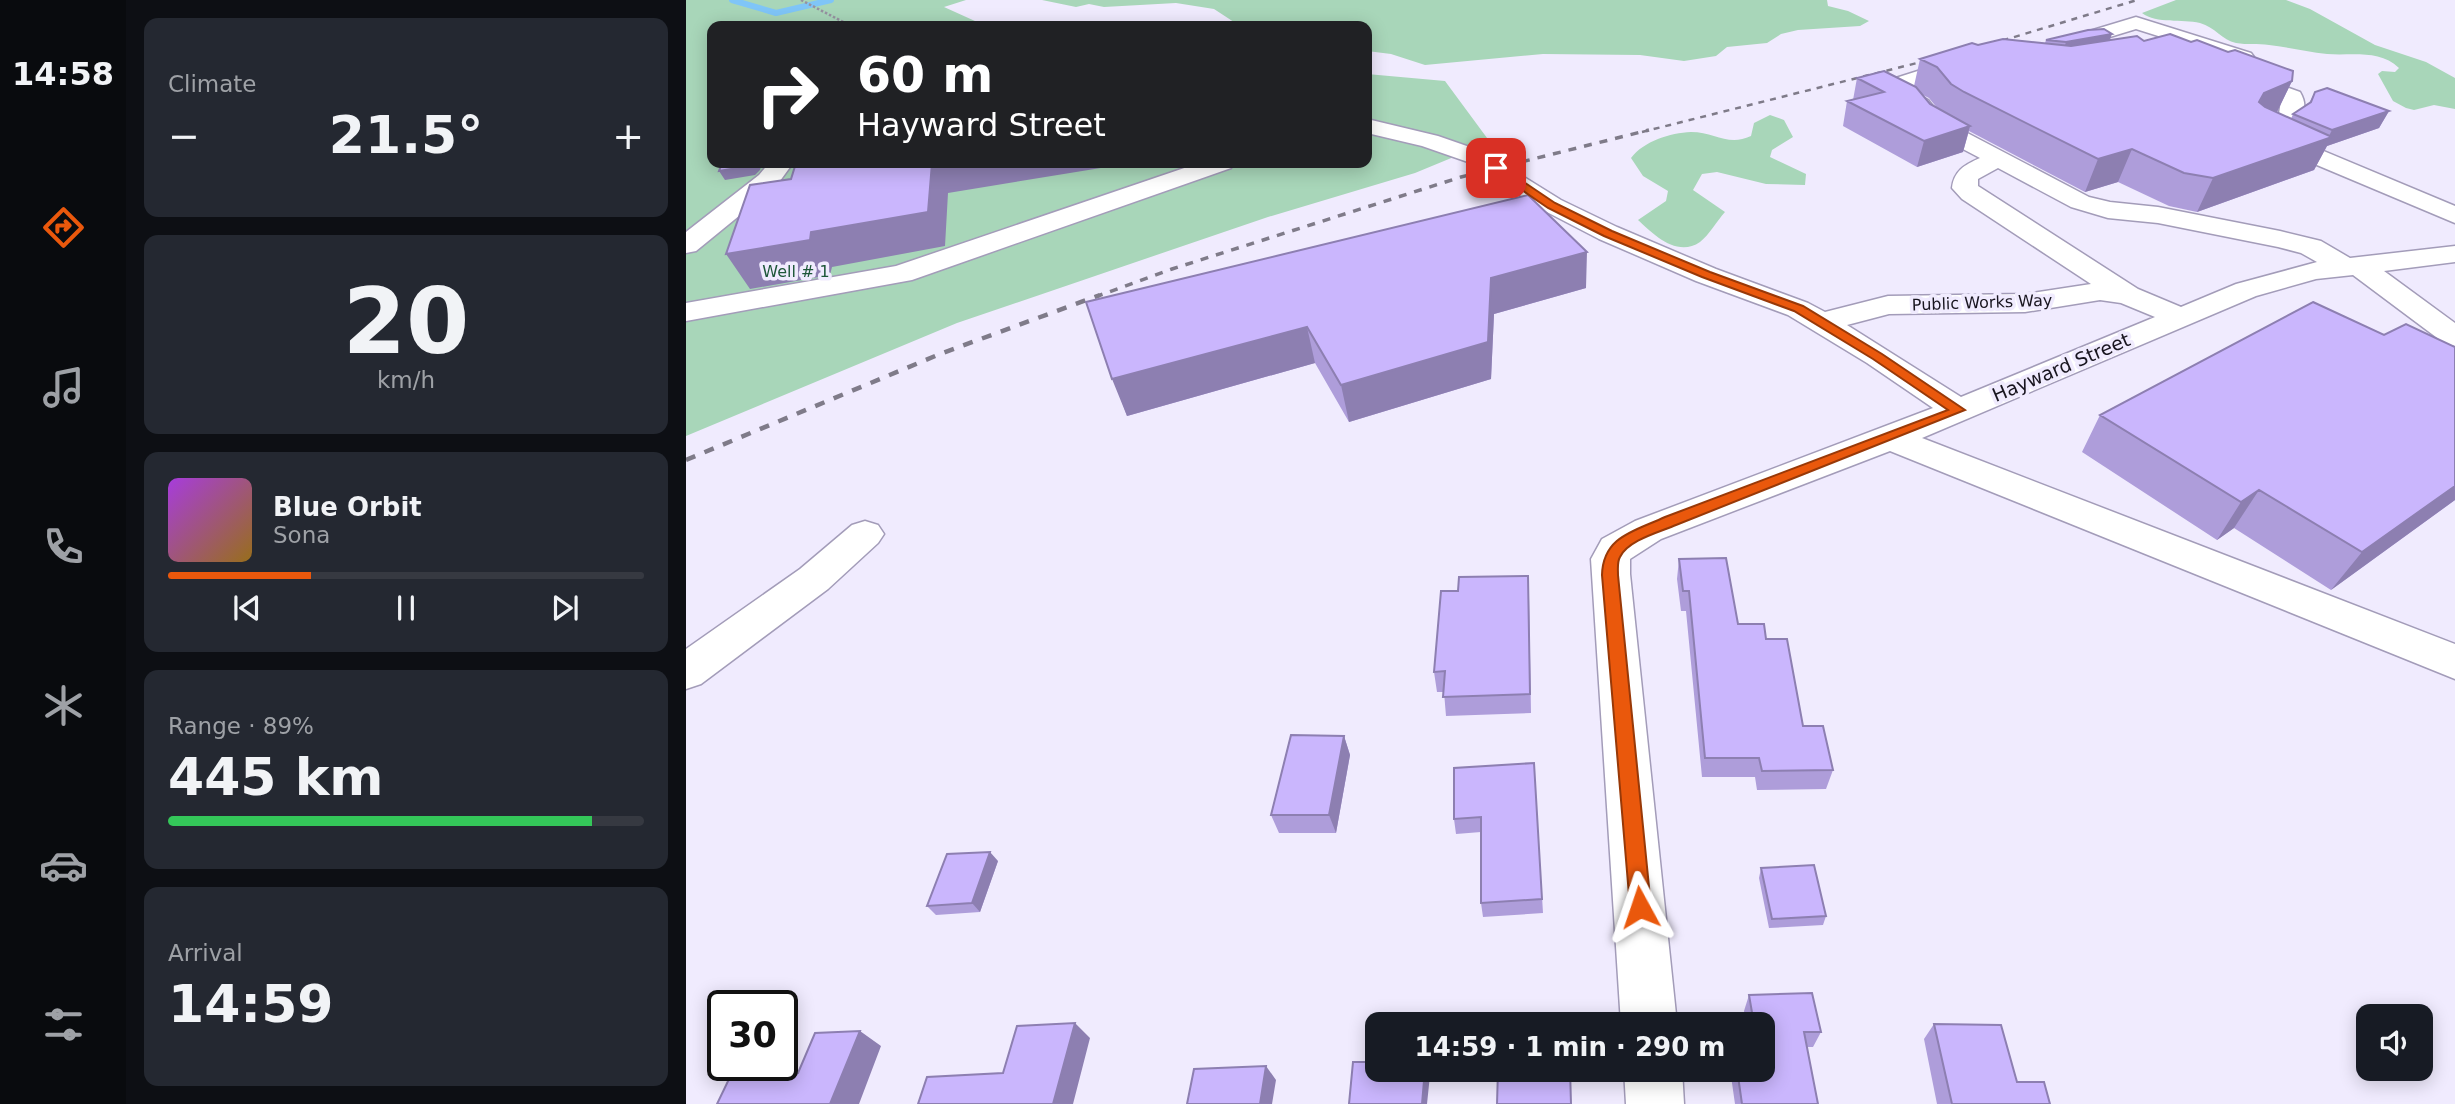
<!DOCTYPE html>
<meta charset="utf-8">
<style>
:root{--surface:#171b24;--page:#242831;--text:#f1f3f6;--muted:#9ea1a6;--line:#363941;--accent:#ea580c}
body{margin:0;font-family:"DejaVu Sans",sans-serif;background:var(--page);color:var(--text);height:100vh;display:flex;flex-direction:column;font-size:26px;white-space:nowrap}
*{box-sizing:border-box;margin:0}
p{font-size:23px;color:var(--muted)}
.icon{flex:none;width:38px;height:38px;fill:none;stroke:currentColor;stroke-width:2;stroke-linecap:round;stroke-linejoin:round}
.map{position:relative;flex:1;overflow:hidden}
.drawer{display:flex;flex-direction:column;gap:18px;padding:18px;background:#0d0f14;width:560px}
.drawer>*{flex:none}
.hud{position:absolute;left:21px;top:21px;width:665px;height:147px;border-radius:14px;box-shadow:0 4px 18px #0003;background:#202124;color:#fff;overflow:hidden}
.fabs{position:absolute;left:1670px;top:1004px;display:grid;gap:14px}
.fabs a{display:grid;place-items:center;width:77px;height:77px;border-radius:14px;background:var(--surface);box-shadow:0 4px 18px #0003;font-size:35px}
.speed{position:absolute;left:21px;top:990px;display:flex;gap:14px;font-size:35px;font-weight:700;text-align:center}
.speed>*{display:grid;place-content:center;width:91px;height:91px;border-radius:50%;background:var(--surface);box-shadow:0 4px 18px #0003;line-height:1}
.speed .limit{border:4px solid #111;border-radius:10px;background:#fff;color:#111}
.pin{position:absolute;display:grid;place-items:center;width:60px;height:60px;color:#fff;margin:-30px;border-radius:14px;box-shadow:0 4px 10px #0006}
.me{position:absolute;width:77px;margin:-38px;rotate:355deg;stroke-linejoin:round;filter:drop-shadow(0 0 5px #0008)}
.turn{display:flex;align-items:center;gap:24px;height:147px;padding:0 35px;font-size:32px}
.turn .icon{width:91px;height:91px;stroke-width:2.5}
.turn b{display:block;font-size:49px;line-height:60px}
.big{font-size:52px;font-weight:700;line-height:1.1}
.drawer .widget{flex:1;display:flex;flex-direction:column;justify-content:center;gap:10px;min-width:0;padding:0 24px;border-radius:14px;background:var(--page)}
.drawer .dial{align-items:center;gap:0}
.dial b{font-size:91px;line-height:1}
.song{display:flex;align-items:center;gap:21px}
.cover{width:84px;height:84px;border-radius:10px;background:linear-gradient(135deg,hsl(280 70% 55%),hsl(40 70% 35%))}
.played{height:7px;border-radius:4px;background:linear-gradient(90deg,var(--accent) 30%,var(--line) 30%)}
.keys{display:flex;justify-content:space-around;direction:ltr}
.heat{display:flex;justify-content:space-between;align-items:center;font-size:38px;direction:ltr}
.charge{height:10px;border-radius:5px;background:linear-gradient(90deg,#34c759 89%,var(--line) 0)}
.trip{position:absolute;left:679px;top:1012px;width:410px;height:70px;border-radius:14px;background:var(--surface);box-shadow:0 4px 18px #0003;font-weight:700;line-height:70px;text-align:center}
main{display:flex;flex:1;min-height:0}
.tab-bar{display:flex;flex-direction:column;width:126px;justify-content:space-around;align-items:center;background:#090b0e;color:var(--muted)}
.tab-bar .icon{width:49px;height:49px}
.tab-bar .active{color:var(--accent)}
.tab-bar b{font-size:32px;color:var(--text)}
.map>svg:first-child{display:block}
.green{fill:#a8d6b9}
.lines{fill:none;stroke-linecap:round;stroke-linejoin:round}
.stream{stroke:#7fc5f7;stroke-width:6}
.minor-casing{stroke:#a39cb9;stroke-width:3}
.path{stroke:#9692a1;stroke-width:2.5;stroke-dasharray:2.5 2;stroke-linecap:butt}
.minor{fill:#fff;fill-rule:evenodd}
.rail-far2{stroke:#7f7b89;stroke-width:2.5;stroke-dasharray:6 6;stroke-linecap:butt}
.rail-far1{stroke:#7f7b89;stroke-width:3.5;stroke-dasharray:8 8;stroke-linecap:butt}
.rail{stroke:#7f7b89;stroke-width:4.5;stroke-dasharray:10 10;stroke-linecap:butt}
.wall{fill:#ae9dda;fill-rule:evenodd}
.shaded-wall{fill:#8d7fb1}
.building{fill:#cab6fd;stroke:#8d7fb1;stroke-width:2}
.route{fill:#ea580c;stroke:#983908;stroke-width:2}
.labels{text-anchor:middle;stroke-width:7;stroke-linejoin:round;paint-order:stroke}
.far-park-label{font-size:16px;fill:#1e5739;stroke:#f0ebfe}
.far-street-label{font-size:16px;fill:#18151f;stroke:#f0ebfe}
.street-label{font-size:19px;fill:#18151f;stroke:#f0ebfe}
</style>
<main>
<nav class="tab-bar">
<b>14:58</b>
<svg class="icon active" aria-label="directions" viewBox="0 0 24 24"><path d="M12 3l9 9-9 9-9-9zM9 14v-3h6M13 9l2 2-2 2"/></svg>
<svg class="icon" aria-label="music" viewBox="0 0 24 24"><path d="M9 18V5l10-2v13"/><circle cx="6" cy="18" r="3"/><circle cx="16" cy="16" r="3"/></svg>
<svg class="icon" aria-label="phone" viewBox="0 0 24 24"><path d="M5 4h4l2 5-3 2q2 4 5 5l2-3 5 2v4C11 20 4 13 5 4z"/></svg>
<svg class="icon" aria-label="climate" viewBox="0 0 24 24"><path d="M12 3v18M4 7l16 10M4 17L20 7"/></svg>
<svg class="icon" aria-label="car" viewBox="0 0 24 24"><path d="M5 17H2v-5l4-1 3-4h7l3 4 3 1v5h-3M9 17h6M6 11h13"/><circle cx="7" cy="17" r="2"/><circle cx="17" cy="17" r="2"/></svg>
<svg class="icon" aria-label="filters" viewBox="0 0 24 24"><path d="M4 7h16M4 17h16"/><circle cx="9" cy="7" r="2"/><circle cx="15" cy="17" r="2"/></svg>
</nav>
<section class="drawer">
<div class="widget"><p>Climate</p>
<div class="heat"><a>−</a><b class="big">21.5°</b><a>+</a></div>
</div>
<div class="widget dial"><b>20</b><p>km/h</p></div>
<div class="widget">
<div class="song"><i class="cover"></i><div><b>Blue Orbit</b><p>Sona</p></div></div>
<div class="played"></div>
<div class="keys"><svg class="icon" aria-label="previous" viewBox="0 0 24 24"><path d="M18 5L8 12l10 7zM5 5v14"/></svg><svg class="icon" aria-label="pause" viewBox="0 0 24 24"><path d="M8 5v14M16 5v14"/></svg><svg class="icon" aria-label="next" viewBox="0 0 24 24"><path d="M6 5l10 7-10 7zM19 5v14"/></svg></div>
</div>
<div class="widget"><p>Range · 89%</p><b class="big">445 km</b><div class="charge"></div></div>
<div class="widget"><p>Arrival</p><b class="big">14:59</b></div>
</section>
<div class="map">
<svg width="1769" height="1104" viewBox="0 0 1769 1104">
<rect width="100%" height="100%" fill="#f0ebfe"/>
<path class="green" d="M 0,0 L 280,0 L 258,7 L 300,26 L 26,26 L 26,163 L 681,163 L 681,74 L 759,81 L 804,142 L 729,173 L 582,217 L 271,323 L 0,436 Z
M 356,0 L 1141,0 L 1142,6 L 1162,11 L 1183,21 L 1174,26 L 1112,30 L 1095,34 L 1081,43 L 1041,47 L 1030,56 L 998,61 L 954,55 L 857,54 L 739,65 L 705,54 L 681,51 L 681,26 L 554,26 L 528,9 L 490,3 L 418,7 L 403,4 L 390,7 Z
M 1490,0 L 1600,0 L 1624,9 L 1689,45 L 1740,62 L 1769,78 L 1769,109 L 1748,105 L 1728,110 L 1720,108 L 1707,101 L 1692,74 L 1696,71 L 1709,72 L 1713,68 C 1693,49 1666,56 1641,54 C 1621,52 1602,47 1583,45 C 1572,43 1561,45 1550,43 C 1536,40 1529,27 1514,23 C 1496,19 1471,24 1456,13 Z
M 1084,115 L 1098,120 L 1107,137 L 1086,150 L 1084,157 L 1120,174 L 1119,185 L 1080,184 L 1031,172 L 1016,174 L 1007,190 L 1039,212 C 1031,221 1023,235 1014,242 C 991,258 967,234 952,220 L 980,201 L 982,191 L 957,176 L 945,158 C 958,141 984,133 1005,132 C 1029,132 1042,147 1065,136 L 1068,123 Z"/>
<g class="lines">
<path class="stream" d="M 46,0 L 90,13 L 145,0"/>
<defs>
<path id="minor" d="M 1450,17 L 1565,53 L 1568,57 L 1565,61 L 1558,63 L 1450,29 L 1404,43 L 1394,37 L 1397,33 Z
M 1279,56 L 1286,58 L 1289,62 L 1286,66 L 1220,89 L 1242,100 L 1255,117 L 1268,126 L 1403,197 L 1424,202 L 1472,207 L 1594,231 L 1635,241 L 1664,258 L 1769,246 L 1769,262 L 1698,271 L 1769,323 L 1769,346 L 1758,343 L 1667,275 L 1630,279 L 1570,296 L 1236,438 L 1769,644 L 1769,679 L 1204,451 L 975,539 L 944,559 L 944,574 L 991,1024 L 935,1024 L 905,559 L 916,539 L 949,521 L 1247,408 L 1181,363 L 1102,315 L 1010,281 L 913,239 L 857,210 L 782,162 L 736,146 L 681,133 L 681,119 L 752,136 L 798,152 L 875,200 L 931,227 L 1030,269 L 1122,303 L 1139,312 L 1202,296 L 1339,294 L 1405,284 L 1276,199 L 1266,188 C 1268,171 1278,165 1294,158 L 1252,136 L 1239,127 L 1226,110 L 1194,93 L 1191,88 L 1194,83 ZM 1312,168 L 1385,207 L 1422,218 L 1472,223 L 1592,247 L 1615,253 L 1631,262 L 1550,284 L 1495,307 L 1452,289 L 1292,186 L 1292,179 ZM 1414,300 L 1435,303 L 1469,317 L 1275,397 L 1161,325 L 1203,314 L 1339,312 Z
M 1551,69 L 1614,92 C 1627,114 1608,124 1592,132 L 1769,206 L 1769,223 L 1564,137 L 1560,132 L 1564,127 L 1593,114 L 1595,100 L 1544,79 L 1541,75 L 1544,71 Z
M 83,163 L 107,163 L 91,185 L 10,251 L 0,253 L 0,232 L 73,175 Z
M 513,163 L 548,163 L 545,168 L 226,280 L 0,321 L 0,303 L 210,266 Z
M 179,521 L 192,525 L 198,534 L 192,543 L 142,589 L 15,684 L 0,689 L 0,649 L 114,569 L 166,525 Z
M 938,1069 L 996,1069 L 998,1104 L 940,1104 Z"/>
</defs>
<use href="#minor" class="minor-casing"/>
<path class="path" d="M 115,0 L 165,26"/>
<use href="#minor" class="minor"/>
<path class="rail-far2" d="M 1305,44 L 1451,0
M 956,132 L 1251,58"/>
<path class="rail-far1" d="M 409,297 L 486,269 L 775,177 L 963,130"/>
<path class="rail" d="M 0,460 L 254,354 L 414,295"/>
</g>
<path class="wall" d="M 1360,40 L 1424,40 L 1458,41 L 1606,81 L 1591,112 L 1605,119 L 1607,114 L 1623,103 L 1629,92 L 1703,111 L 1693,128 L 1641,146 L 1628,170 L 1511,212 L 1483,206 L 1432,182 L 1399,192 L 1283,131 L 1277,152 L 1231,167 L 1157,126 L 1161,101 L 1167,100 L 1171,78 L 1228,86 L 1234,59 L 1292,45 L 1359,43 ZM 1235,94 L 1243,98 L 1252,109 L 1244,104 Z
M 900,288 L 808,314 L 805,379 L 663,422 L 629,363 L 441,416 L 400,302 Z
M 1698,335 L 1769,347 L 1769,500 L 1645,590 L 1548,528 L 1531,540 L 1396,452 L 1414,415 Z
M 993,559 L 1052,624 L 1080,639 L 1117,726 L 1147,770 L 1140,789 L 1071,790 L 1069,777 L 1016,777 L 1000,611 L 995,611 L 991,579 Z
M 843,596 L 845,713 L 760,716 L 758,692 L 751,692 L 748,672 Z
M 658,736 L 664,755 L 650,833 L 593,833 L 585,815 Z
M 848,763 L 857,913 L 797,917 L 795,903 L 795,832 L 770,834 L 768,819 Z
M 312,861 L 294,912 L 250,915 L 241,906 Z
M 1075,868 L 1140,916 L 1137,925 L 1083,928 L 1073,878 Z
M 1063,995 L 1135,1032 L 1127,1047 L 1121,1047 L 1132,1104 L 1049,1104 L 1044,1069 L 1076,1069 L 1076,1024 L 1060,1024 L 1058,1011 Z
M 1248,1024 L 1331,1082 L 1364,1104 L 1251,1104 L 1238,1039 Z"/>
<path class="shaded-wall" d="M 1426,34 L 1420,50 L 1375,58 L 1380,42 Z
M 1606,81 L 1591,112 L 1563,125 L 1578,93 Z
M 1703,111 L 1693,128 L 1641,146 L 1628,170 L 1511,212 L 1527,178 L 1642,138 L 1646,130 Z
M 1284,126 L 1277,152 L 1231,167 L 1238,141 Z
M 1446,149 L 1432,182 L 1399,192 L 1412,159 Z
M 66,163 L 76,163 L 74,170 L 69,175 L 39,180 L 33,171 Z
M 246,163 L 427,163 L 427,166 L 262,193 L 259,246 L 146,267 L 144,275 L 64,289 L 40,254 L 125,232 Z
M 901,252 L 900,288 L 808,314 L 805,379 L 663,422 L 655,385 L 805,278 Z
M 621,327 L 629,363 L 441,416 L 426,379 Z
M 1769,486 L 1769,500 L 1645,590 L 1676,552 Z
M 1573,490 L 1548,528 L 1531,540 L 1555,502 Z
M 658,736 L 664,755 L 650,833 L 643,815 Z
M 304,852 L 312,861 L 294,912 L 286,903 Z
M 389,1023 L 404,1038 L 387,1104 L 367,1104 Z
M 174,1031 L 195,1046 L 173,1104 L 144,1104 Z
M 580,1066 L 590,1080 L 586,1104 L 574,1104 Z
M 739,1069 L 742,1069 L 744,1075 L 741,1104 L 736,1104 Z"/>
<path class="building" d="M 1418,29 L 1426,34 L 1380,42 L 1360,40 L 1402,30 Z
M 1484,34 L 1505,42 L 1511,40 L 1542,52 L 1549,50 L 1607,71 L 1606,81 L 1578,93 L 1573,102 L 1579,107 L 1646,137 L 1527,178 L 1498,173 L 1446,149 L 1412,159 L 1278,92 L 1265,84 L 1251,67 L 1234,59 L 1286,43 L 1292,45 L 1317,39 L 1385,46 L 1451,36 L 1458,41 Z
M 1198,71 L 1230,87 L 1244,104 L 1284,126 L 1238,141 L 1161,101 L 1198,92 L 1171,78 Z
M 1641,88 L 1703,111 L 1646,130 L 1607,114 L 1625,102 L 1629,92 Z
M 36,163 L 66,163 L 63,166 L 33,171 Z
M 110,163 L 246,163 L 242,212 L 125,232 L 124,240 L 40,254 L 64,185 L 105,179 Z
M 842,195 L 901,252 L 805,278 L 802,342 L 655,385 L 621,327 L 426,379 L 400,302 Z
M 1627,302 L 1698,335 L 1720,324 L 1769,347 L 1769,486 L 1676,552 L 1573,490 L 1555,502 L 1414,415 Z
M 1040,558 L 1052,624 L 1078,624 L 1080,639 L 1101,639 L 1117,726 L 1137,726 L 1147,770 L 1076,771 L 1073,758 L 1019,758 L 1003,591 L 997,591 L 993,559 Z
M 842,576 L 844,694 L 757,697 L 759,671 L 748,672 L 755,591 L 772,591 L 773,577 Z
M 605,735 L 658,736 L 643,815 L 585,815 Z
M 848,763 L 856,899 L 795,903 L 795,817 L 768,819 L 768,768 Z
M 304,852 L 286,903 L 241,906 L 261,854 Z
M 1128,865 L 1140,916 L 1086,919 L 1075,868 Z
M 1126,993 L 1135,1032 L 1118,1032 L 1132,1104 L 1056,1104 L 1051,1069 L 1076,1069 L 1076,1024 L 1068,1024 L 1063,995 Z
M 389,1023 L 367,1104 L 232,1104 L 241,1077 L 317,1073 L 331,1026 Z
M 1248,1024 L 1315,1025 L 1331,1082 L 1358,1082 L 1364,1104 L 1266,1104 Z
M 174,1031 L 144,1104 L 31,1104 L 44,1077 L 112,1073 L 129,1033 Z
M 667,1062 L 691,1062 L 691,1069 L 739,1069 L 736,1104 L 663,1104 Z
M 580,1066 L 574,1104 L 501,1104 L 508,1069 Z
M 812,1069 L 884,1069 L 885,1104 L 811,1104 Z"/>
<path class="route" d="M 807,166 L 814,166 L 869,203 L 926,231 L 1024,272 L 1117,306 L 1196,354 L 1279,410 L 990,525 C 974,532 942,540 934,557 C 931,562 932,569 932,575 L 965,907 L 962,914 L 954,917 L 947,914 L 944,907 L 916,575 C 917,536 949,531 979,517 L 1262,410 L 1187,359 L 1108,311 L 1016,277 L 918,236 L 862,208 L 807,170 Z"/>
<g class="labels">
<g class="far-park-label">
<text x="110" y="277">Well # 1</text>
</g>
<g class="far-street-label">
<text transform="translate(1296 302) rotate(-2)" y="6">Public Works Way</text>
</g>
<g class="street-label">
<text transform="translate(1375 367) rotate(-23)" y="7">Hayward Street</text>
</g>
</g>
</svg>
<div class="fabs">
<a><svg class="icon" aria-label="sound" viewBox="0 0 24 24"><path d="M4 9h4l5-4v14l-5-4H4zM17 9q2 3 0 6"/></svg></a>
</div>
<div class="speed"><div class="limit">30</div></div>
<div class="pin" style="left:810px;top:168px;background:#d93025"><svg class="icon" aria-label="arrive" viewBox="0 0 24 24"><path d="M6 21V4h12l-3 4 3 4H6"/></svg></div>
<svg class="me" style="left:954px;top:907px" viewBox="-20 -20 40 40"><path d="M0-17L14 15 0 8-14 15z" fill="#ea580c" stroke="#fff" stroke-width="4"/></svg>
<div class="trip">14:59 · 1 min · 290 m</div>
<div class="hud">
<div class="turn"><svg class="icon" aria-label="right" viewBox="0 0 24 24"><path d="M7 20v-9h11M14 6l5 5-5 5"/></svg><div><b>60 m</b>Hayward Street</div></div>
</div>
</div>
</main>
